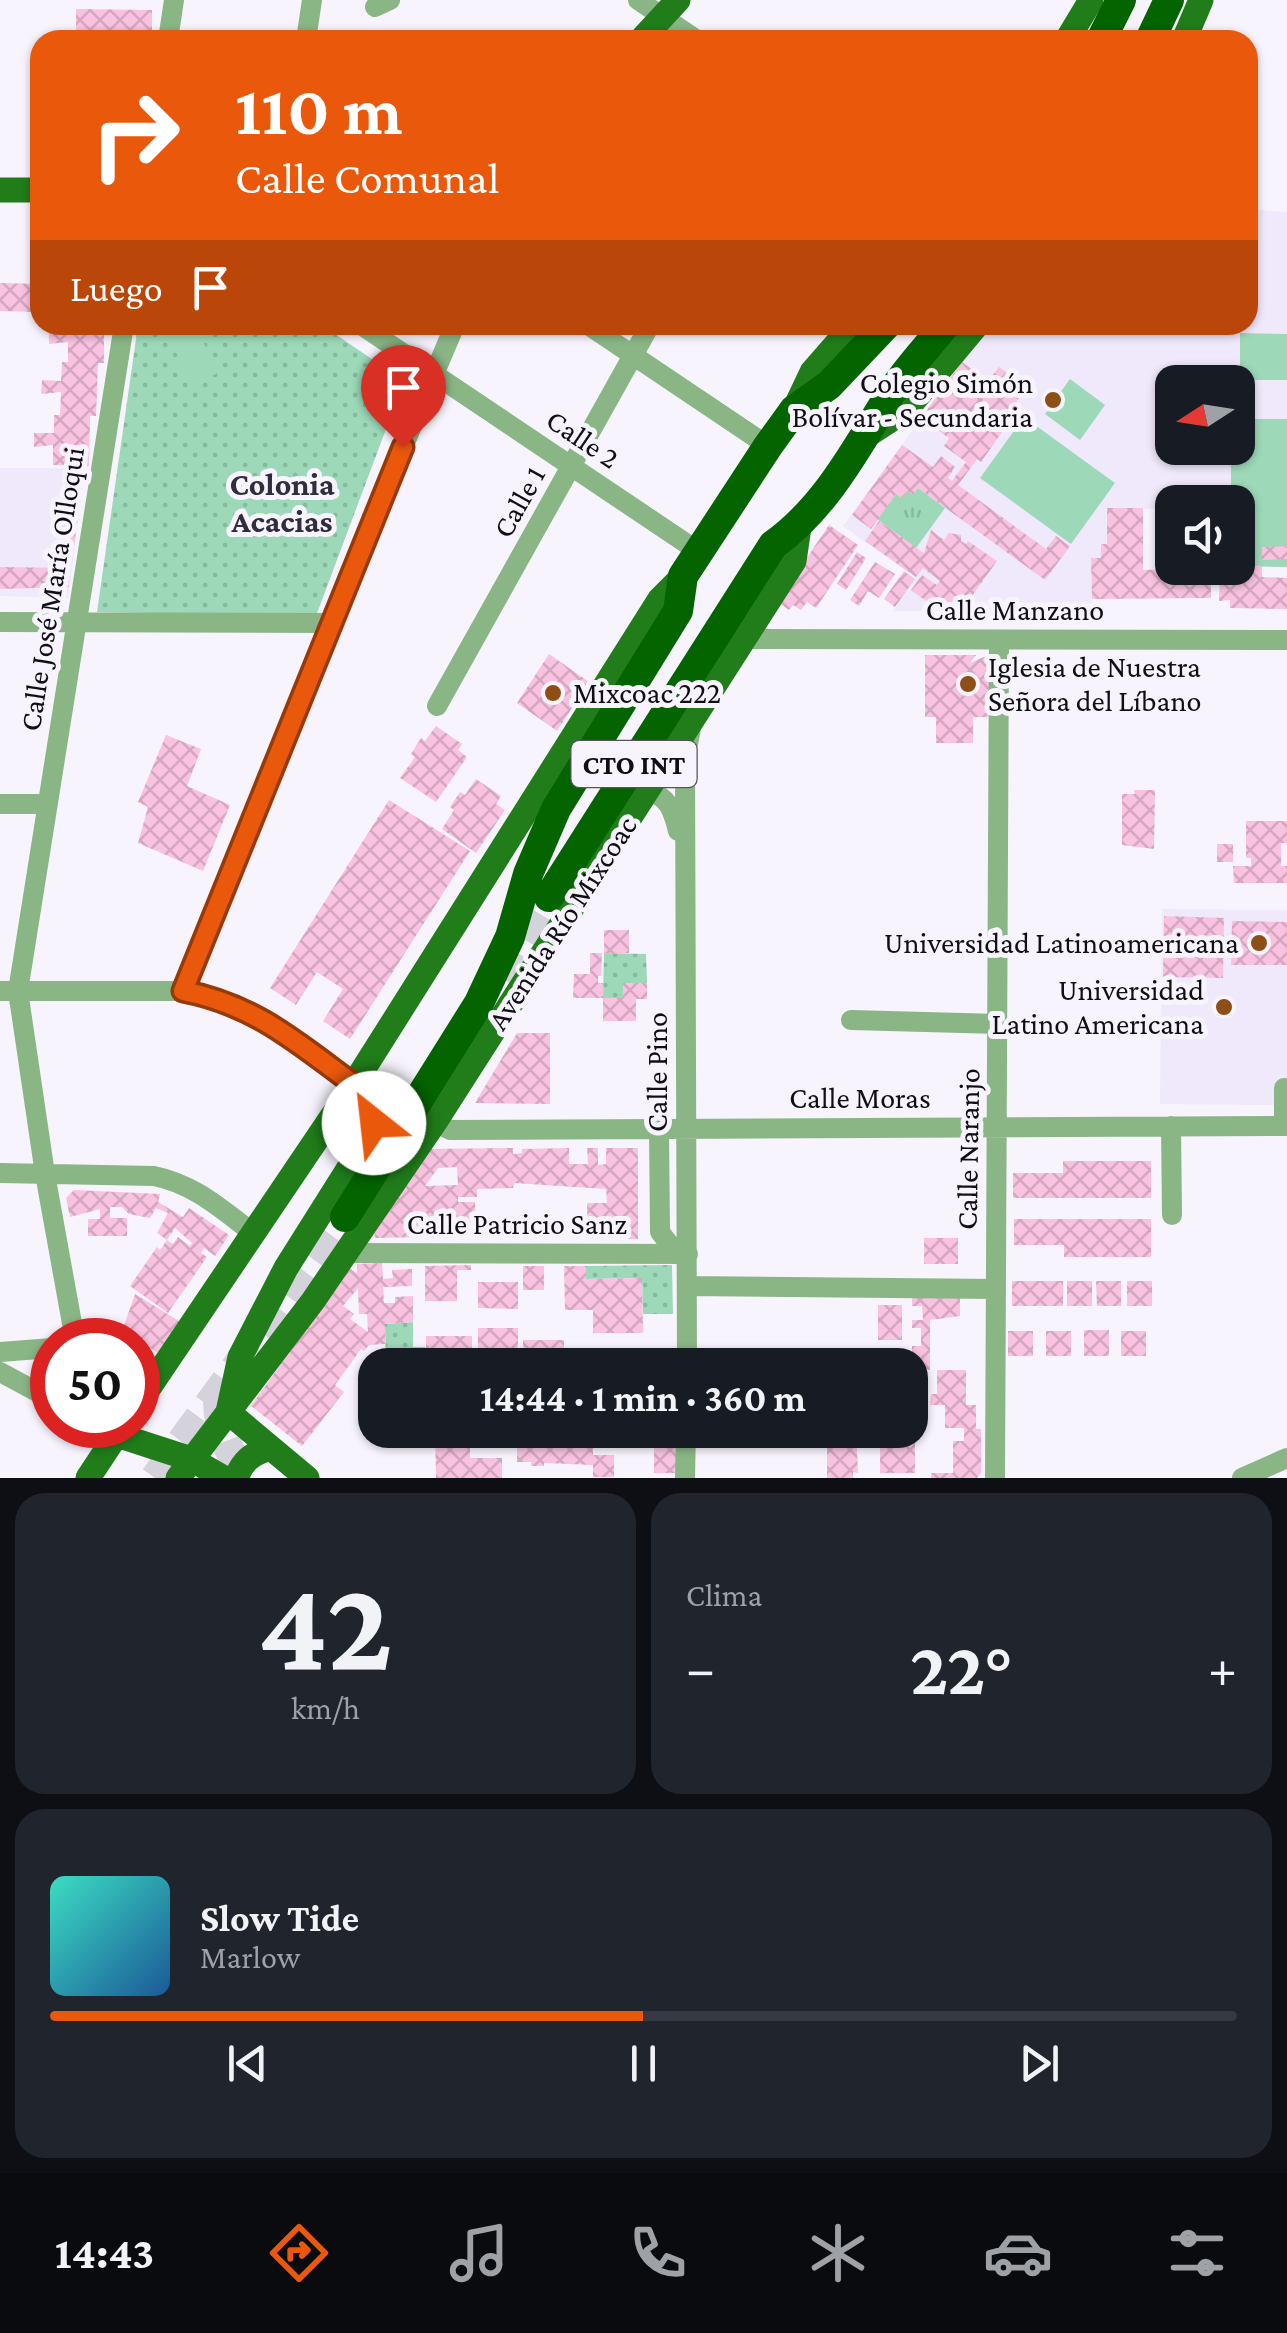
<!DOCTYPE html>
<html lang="es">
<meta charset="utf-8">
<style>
:root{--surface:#171b24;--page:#20242c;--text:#f1f3f6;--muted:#9ea1a6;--line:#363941;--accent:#ea580c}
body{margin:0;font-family:"Crimson Pro",serif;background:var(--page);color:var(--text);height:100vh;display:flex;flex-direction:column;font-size:38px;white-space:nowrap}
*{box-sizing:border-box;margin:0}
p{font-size:32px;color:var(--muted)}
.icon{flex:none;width:55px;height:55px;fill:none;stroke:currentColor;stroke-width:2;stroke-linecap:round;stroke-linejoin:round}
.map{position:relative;height:1478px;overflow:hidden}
.panel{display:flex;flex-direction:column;gap:15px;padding:15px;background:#0d0f14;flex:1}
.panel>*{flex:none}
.top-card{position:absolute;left:30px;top:30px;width:1228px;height:305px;border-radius:30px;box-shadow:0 2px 8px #0004;background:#ea580c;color:#fff;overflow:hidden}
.needle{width:65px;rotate:258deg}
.fabs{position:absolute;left:1155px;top:365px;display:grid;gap:20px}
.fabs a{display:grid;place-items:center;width:100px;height:100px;border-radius:20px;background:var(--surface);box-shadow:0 2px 8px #0004;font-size:50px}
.speed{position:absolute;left:30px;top:1318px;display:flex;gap:20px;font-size:50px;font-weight:700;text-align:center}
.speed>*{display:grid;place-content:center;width:130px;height:130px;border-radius:50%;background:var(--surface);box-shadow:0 2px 8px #0004;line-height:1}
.speed .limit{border:15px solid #d22;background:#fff;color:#111}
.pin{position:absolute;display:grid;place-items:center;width:85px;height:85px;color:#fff;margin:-102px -42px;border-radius:50% 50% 50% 0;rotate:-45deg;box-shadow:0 0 10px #0007}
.pin .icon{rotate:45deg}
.me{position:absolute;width:110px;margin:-55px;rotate:331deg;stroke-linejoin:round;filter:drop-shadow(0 0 8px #0008)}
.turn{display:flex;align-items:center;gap:35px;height:210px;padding:0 40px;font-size:45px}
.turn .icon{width:130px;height:130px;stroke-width:2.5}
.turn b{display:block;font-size:70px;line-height:85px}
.then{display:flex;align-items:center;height:95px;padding:0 40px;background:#0003;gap:20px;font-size:38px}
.big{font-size:75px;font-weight:700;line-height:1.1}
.panel .widget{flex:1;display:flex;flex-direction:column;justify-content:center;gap:15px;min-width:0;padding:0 35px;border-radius:30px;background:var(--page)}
.panel .dial{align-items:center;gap:0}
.dial b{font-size:130px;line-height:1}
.song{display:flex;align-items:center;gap:30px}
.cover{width:120px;height:120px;border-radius:15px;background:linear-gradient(135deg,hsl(170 70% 55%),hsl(210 70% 35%))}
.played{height:10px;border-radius:5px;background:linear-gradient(90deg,var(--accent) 50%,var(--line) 50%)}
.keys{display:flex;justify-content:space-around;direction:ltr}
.heat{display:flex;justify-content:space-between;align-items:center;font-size:55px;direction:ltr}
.panel .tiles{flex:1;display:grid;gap:15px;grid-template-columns:1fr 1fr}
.widget:last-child{grid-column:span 2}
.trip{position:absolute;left:358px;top:1348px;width:570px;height:100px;border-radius:30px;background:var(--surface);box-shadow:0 2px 8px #0004;font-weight:700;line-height:100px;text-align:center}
.tab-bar{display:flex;height:160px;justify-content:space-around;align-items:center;background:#090b0e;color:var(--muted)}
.tab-bar .icon{width:70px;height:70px}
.tab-bar .on{color:var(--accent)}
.tab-bar b{font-size:45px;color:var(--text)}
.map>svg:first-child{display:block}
.built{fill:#efe9fb;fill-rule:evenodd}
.grass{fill:url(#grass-tufts)}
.park{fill:url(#park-dots)}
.pitch{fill:#9dd9b9}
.building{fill:url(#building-cross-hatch);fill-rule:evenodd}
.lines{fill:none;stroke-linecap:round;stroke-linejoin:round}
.highway-tunnel{stroke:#d4d2da;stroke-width:30;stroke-dasharray:30 15;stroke-linecap:butt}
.minor{stroke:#8ab685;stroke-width:20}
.major{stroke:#207d1a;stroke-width:25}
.highway{stroke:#036400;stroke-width:30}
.route-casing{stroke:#983908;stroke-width:25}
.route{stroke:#ea580c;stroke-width:18}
.poi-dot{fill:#8e4f16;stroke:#f7f4fd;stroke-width:4}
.labels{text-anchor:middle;stroke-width:10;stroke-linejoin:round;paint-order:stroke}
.shield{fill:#f7f4fd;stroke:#56545b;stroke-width:2.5}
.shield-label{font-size:28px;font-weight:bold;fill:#110f16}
.poi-label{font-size:30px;fill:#110f16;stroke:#f7f4fd;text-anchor:end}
.street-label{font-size:30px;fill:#110f16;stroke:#f7f4fd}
.neighbourhood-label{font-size:32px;font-weight:bold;fill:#322d3e;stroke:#f7f4fd}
</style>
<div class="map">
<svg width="1287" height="1478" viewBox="0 0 1287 1478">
<defs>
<pattern id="grass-tufts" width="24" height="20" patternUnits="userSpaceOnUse" patternTransform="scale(2.5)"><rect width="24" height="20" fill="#9dd9b9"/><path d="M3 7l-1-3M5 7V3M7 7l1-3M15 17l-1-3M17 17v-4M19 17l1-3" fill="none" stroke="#86b99e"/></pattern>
<pattern id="park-dots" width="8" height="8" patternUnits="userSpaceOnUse" patternTransform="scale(2.5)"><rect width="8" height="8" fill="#9dd9b9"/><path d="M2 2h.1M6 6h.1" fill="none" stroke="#86b99e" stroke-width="1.8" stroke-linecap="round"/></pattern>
<pattern id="building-cross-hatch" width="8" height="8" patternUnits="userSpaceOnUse" patternTransform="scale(2.5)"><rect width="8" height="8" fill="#f9c2e1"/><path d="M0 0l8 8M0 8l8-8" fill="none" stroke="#d4a6c0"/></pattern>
</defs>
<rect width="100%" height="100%" fill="#f7f4fd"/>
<path class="built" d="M 1248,209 L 1287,212 L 1287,567 L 1238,566 L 1238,502 L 1172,502 L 1172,509 L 1108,508 L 1107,544 L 1101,558 L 1091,559 L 1092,610 L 893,611 L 916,578 L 843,526 L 962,362 L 994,325 L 1248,325 ZM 1172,382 L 1238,382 L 1238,448 L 1172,448 Z
M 0,468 L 85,468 L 68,598 L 0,596 Z
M 1162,909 L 1287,910 L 1287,1105 L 1160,1104 Z"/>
<path class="grass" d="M 918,488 L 945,508 L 916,548 L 877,519 L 896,494 L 902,498 L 908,491 Z"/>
<path class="park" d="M 138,325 L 322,325 L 404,381 L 316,616 L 97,612 Z
M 604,953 L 646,954 L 647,983 L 624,983 L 623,998 L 603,998 Z
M 672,1265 L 673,1314 L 643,1314 L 642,1278 L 586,1279 L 586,1266 Z
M 413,1322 L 413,1347 L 425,1347 L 425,1365 L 386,1365 L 385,1324 Z"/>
<path class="pitch" d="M 183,325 L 197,325 L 216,374 L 189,385 L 168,331 Z
M 1240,333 L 1287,334 L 1287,380 L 1240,380 Z
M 1070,379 L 1105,405 L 1080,440 L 1045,414 Z
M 1024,417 L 1115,483 L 1071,544 L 980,478 Z
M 1240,419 L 1287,419 L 1287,567 L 1238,566 L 1238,502 L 1231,502 L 1231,448 L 1240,446 Z"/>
<path class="building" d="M 76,9 L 152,10 L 152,40 L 76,40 Z
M 32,60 L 40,60 L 40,101 L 32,101 Z
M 31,117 L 40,117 L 40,158 L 31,158 Z
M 0,283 L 40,284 L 38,312 L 0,311 Z
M 68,325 L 104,325 L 104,363 L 98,363 L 96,416 L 90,416 L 89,466 L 53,465 L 53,445 L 34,447 L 34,433 L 54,433 L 54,415 L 60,415 L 61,392 L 41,394 L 42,380 L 61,381 L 62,362 L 68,362 L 68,342 L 49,344 L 49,331 L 68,331 Z
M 962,362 L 988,381 L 999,367 L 1027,387 L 1016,402 L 1021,405 L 981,462 L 977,459 L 958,485 L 1046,549 L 1056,536 L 1070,546 L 1045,580 L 918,488 L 913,495 L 908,491 L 902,498 L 896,494 L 871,529 L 852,515 L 902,445 L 933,467 L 941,456 L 955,467 L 948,478 L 952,481 L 966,462 L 944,446 L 949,438 L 921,418 Z
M 66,492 L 81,494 L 73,554 L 59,552 Z
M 1107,508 L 1143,508 L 1143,570 L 1211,568 L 1211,598 L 1092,599 L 1091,558 L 1101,558 L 1101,544 L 1107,544 Z
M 879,521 L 924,553 L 931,530 L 944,540 L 949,533 L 961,535 L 961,541 L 966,544 L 968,541 L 997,561 L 962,610 L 940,611 L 911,590 L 922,575 L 937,585 L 940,581 L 923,568 L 916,577 L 865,541 Z
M 829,525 L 858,545 L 816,608 L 807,602 L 801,610 L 793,605 L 789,610 L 777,602 Z
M 1287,546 L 1287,559 L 1262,560 L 1262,547 Z
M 857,552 L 866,558 L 846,590 L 837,584 Z
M 875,562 L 895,574 L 879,598 L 868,591 L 859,606 L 850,600 Z
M 1262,566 L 1262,577 L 1287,578 L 1287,609 L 1230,608 L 1230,600 L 1219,601 L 1220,568 Z
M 0,567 L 69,568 L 69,587 L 0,589 Z
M 904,571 L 915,579 L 895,607 L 884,599 Z
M 993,653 L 988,717 L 973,717 L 973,743 L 936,743 L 936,717 L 925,717 L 925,655 L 976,655 L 970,663 Z
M 549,654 L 589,682 L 557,731 L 517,703 Z
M 436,726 L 462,744 L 458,750 L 467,757 L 436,802 L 400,778 L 415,757 L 411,754 L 421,738 L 425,741 Z
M 166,735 L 201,749 L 187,786 L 230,805 L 203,871 L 138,843 L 148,807 L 138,802 Z
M 476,779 L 501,796 L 496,804 L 505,810 L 476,853 L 442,829 L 454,810 L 450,807 L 460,792 L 465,795 Z
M 1134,790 L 1155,790 L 1154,849 L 1122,845 L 1122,794 L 1135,794 Z
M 389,800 L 470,851 L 350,1039 L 323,1021 L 343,989 L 317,972 L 296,1005 L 270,988 Z
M 1246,821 L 1287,821 L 1287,843 L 1281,843 L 1281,866 L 1287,866 L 1287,883 L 1234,883 L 1233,866 L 1251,866 L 1251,858 L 1246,858 Z
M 1217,844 L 1233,844 L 1233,862 L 1217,862 Z
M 1164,916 L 1224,918 L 1223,978 L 1163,977 Z
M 1232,921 L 1287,922 L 1287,965 L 1231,965 Z
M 604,930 L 629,930 L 629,953 L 604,953 Z
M 590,953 L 602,953 L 601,976 L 598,976 L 598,983 L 603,983 L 603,998 L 573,998 L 574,974 L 590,974 Z
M 623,983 L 647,983 L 647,999 L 636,999 L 636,1021 L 603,1021 L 603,998 L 623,998 Z
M 517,1033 L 550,1033 L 550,1104 L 475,1103 Z
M 513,1148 L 513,1154 L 522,1153 L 522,1149 L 569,1148 L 569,1164 L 588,1164 L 587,1148 L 598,1148 L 598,1165 L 606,1164 L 606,1148 L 638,1148 L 638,1239 L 588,1239 L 587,1203 L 607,1203 L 606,1189 L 514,1183 L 513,1188 L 477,1189 L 477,1197 L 458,1197 L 458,1202 L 475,1202 L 476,1229 L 471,1229 L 471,1234 L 449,1236 L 440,1234 L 440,1223 L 421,1223 L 421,1237 L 375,1238 L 374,1230 L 428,1149 ZM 457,1167 L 458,1185 L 425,1186 L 438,1168 Z
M 1063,1161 L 1151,1161 L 1151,1198 L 1013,1198 L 1013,1173 L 1063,1173 Z
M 74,1190 L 160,1194 L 158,1202 L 183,1217 L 189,1208 L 229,1235 L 215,1256 L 204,1248 L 201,1253 L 207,1257 L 168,1313 L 130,1286 L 157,1247 L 160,1250 L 167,1240 L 173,1244 L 178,1237 L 190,1246 L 192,1243 L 175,1228 L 167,1240 L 157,1233 L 168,1213 L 156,1208 L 150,1218 L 129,1214 L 122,1207 L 110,1207 L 110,1218 L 127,1218 L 127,1236 L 88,1236 L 88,1219 L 100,1219 L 100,1209 L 70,1217 L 66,1198 Z
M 1014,1219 L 1151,1219 L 1151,1257 L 1064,1257 L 1064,1245 L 1014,1245 Z
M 924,1238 L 958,1238 L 958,1264 L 924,1264 Z
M 382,1263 L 383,1279 L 393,1278 L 392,1270 L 412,1269 L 412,1286 L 383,1287 L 384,1303 L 395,1303 L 395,1297 L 413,1296 L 413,1322 L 385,1324 L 385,1344 L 369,1345 L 364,1351 L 361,1349 L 335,1385 L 344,1392 L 302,1446 L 251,1406 L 349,1268 L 357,1273 L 357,1264 ZM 358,1288 L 359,1314 L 367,1314 L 368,1332 L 350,1319 L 354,1314 L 343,1306 Z
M 471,1265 L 471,1270 L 457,1270 L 457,1301 L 425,1301 L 425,1266 Z
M 523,1266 L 544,1266 L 544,1290 L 523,1290 Z
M 564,1266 L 586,1266 L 586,1279 L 642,1278 L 643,1333 L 593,1333 L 593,1310 L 565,1310 Z
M 1012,1281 L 1063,1281 L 1063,1306 L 1012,1306 Z
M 1067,1281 L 1092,1281 L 1092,1306 L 1067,1306 Z
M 1096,1281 L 1121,1281 L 1121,1306 L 1097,1306 Z
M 1127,1281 L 1152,1281 L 1152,1306 L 1127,1306 Z
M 478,1282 L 518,1282 L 518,1309 L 478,1308 Z
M 135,1294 L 179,1321 L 158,1353 L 138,1340 L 119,1340 Z
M 912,1298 L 960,1298 L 960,1316 L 930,1320 L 930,1370 L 912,1370 L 912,1346 L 921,1346 L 921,1328 L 912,1328 L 912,1320 L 923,1320 L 922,1306 L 912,1306 Z
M 878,1305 L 902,1305 L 902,1340 L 878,1340 Z
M 478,1328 L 518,1328 L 518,1356 L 478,1356 Z
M 1084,1330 L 1109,1330 L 1109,1356 L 1084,1356 Z
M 1008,1331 L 1033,1331 L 1033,1356 L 1008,1356 Z
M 1046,1331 L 1071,1331 L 1071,1356 L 1046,1356 Z
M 1121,1331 L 1146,1331 L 1146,1356 L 1121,1356 Z
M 426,1336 L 472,1336 L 472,1362 L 447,1365 L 447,1361 L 434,1361 L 434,1365 L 426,1365 Z
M 523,1340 L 564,1340 L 564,1365 L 550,1365 L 550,1355 L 543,1355 L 543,1363 L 532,1363 L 532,1354 L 523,1354 Z
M 937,1370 L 966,1370 L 966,1405 L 976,1405 L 976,1429 L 981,1429 L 981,1473 L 977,1478 L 931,1478 L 931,1473 L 953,1473 L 953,1441 L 964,1441 L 964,1428 L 945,1428 L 945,1405 L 930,1405 L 931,1394 L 937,1394 Z
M 910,1376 L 915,1376 L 915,1473 L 880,1473 L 880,1430 L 910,1430 Z
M 435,1430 L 503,1430 L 503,1443 L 470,1442 L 470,1458 L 502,1458 L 502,1478 L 436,1478 Z
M 517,1430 L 555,1430 L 555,1444 L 564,1444 L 564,1437 L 593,1437 L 593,1455 L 614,1455 L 614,1477 L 593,1477 L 593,1465 L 544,1463 L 544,1466 L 531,1466 L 531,1462 L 517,1462 Z
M 827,1430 L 858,1430 L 857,1439 L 852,1439 L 853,1448 L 857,1448 L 858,1473 L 853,1472 L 853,1478 L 827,1478 Z
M 654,1445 L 676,1445 L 676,1473 L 654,1473 Z"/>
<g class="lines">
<path class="highway-tunnel" d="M 501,978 L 549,897
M 218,1397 C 217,1427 229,1455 247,1478
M 155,1478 L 360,1198"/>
<path class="minor" d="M 638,0 L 697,40
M 375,7 L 390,0
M 168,40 L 174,0
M 306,40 L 312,0
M 361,325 L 699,552
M 588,325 L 768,446
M 0,622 L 331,623
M 744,639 L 1287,640
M 437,706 L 650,325
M 647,791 C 669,796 673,811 678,831
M 0,804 L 47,804
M 0,991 L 183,991 C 249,1004 303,1041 354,1084
M 183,991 L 359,551 L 455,325
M 851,1020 L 999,1024
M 1284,1088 L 1284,1126
M 435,1122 L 450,1130 L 1287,1126
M 1171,1126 L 1172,1215
M 659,1129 L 660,1232 L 677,1254
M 0,1173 L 154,1176 C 194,1184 221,1209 253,1233
M 346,1253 L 688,1254
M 688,1286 L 996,1289
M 75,1340 L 45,1174 L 18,991 L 124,325
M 0,1352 L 52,1348
M 687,1365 L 685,760 L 691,728
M 0,1372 L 52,1400
M 685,1478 L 686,1430
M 995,1478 L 999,640
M 1242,1478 L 1287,1458"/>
<path class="major" d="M 641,40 L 678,0
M 1067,40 L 1091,0
M 1184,40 L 1201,0
M 0,190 L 40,190
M 794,410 L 812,372 L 853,325
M 869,434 L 906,410 L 977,325
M 138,1404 L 354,1084 L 660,599 L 683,576
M 117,1435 L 191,1459 L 224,1478
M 88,1478 L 123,1425
M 178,1478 L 313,1301 L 435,1122 L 794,561 L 799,527
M 236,1478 C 243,1461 251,1454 268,1449
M 307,1478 L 228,1412 L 240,1357 L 286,1268 L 371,1133 C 377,1112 371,1096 354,1084"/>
<path class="highway" d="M 1101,40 L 1121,0
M 1150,40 L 1169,0
M 549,897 L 773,545 C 824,509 855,451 887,399 C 903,373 926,349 945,325
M 345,1217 L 479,1003 L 510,937 L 528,874 L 556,809 L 678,611 L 683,576 L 768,446 L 794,410 L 829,385 L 886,325"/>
</g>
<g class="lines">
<defs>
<path id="route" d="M 374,1123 L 371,1103 L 360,1089 C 301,1046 257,1005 183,991 L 403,447"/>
</defs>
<use href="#route" class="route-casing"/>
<use href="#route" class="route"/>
</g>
<g class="poi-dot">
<circle cx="1053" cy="400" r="10"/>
<circle cx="968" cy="684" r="10"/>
<circle cx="553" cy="693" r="10"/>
<circle cx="1259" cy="943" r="10"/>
<circle cx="1224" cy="1007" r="10"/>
</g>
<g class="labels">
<rect class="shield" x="571.5" y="741" width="125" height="46" rx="8"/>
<g class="shield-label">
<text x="634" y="774">CTO INT</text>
</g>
<g class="poi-label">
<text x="1033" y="393">Colegio Simón<tspan x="1033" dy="34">Bolívar - Secundaria</tspan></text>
<text x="988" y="677" text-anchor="start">Iglesia de Nuestra<tspan x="988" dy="34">Señora del Líbano</tspan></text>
<text x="573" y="703" text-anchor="start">Mixcoac 222</text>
<text x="1239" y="953">Universidad Latinoamericana</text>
<text x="1204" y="1000">Universidad<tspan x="1204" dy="34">Latino Americana</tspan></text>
</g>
<g class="street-label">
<text transform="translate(583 439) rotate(34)" y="10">Calle 2</text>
<text transform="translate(519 502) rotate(-61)" y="10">Calle 1</text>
<text transform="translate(52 589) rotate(-81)" y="10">Calle José María Olloqui</text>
<text x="1015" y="620">Calle Manzano</text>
<text transform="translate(562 923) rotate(-57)" y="10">Avenida Río Mixcoac</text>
<text transform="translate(657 1072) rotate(-90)" y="10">Calle Pino</text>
<text x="860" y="1108">Calle Moras</text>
<text transform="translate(968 1149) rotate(-89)" y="10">Calle Naranjo</text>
<text x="517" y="1234">Calle Patricio Sanz</text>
</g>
<g class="neighbourhood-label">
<text x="282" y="495">Colonia<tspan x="282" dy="37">Acacias</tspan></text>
</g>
</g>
</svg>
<div class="fabs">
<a><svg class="needle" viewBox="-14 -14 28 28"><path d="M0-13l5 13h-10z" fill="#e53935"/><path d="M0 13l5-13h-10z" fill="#9ea1a6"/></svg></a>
<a><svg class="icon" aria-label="sound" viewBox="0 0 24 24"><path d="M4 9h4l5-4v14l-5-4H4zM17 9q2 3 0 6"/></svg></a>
</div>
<div class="speed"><div class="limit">50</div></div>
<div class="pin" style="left:403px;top:447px;background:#d93025"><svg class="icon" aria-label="arrive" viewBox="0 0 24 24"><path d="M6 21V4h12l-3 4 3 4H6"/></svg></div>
<svg class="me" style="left:374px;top:1123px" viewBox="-20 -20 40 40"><circle r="19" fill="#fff"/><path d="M0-13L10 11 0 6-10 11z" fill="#ea580c"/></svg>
<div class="trip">14:44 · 1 min · 360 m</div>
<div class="top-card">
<div class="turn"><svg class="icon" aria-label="right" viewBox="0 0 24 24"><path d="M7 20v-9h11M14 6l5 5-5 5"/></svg><div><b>110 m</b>Calle Comunal</div></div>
<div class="then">Luego<svg class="icon" aria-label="arrive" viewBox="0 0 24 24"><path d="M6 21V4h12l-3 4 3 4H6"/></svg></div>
</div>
</div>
<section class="panel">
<div class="tiles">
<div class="widget dial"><b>42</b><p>km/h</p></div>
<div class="widget"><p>Clima</p>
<div class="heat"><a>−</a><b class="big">22°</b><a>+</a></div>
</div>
<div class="widget">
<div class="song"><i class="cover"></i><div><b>Slow Tide</b><p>Marlow</p></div></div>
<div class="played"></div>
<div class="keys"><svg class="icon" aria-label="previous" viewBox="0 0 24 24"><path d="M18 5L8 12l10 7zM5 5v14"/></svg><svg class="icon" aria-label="pause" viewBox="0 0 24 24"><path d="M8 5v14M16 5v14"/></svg><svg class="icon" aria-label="next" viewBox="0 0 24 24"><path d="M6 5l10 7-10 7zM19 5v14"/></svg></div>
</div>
</div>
</section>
<nav class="tab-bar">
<b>14:43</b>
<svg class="icon on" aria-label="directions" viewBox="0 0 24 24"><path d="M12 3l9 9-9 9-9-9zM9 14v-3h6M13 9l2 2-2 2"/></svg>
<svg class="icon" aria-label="music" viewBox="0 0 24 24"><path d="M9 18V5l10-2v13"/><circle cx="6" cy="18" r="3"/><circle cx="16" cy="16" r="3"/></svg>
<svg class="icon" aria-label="phone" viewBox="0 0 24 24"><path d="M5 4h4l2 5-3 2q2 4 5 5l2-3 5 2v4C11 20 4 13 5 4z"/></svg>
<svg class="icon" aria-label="climate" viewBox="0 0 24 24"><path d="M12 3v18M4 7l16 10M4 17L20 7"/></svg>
<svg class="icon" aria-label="car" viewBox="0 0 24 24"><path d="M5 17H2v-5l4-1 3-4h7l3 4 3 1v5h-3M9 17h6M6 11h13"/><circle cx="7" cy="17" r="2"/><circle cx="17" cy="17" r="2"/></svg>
<svg class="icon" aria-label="filters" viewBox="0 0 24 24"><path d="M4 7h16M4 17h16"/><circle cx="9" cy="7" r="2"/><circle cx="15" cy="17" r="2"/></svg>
</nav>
